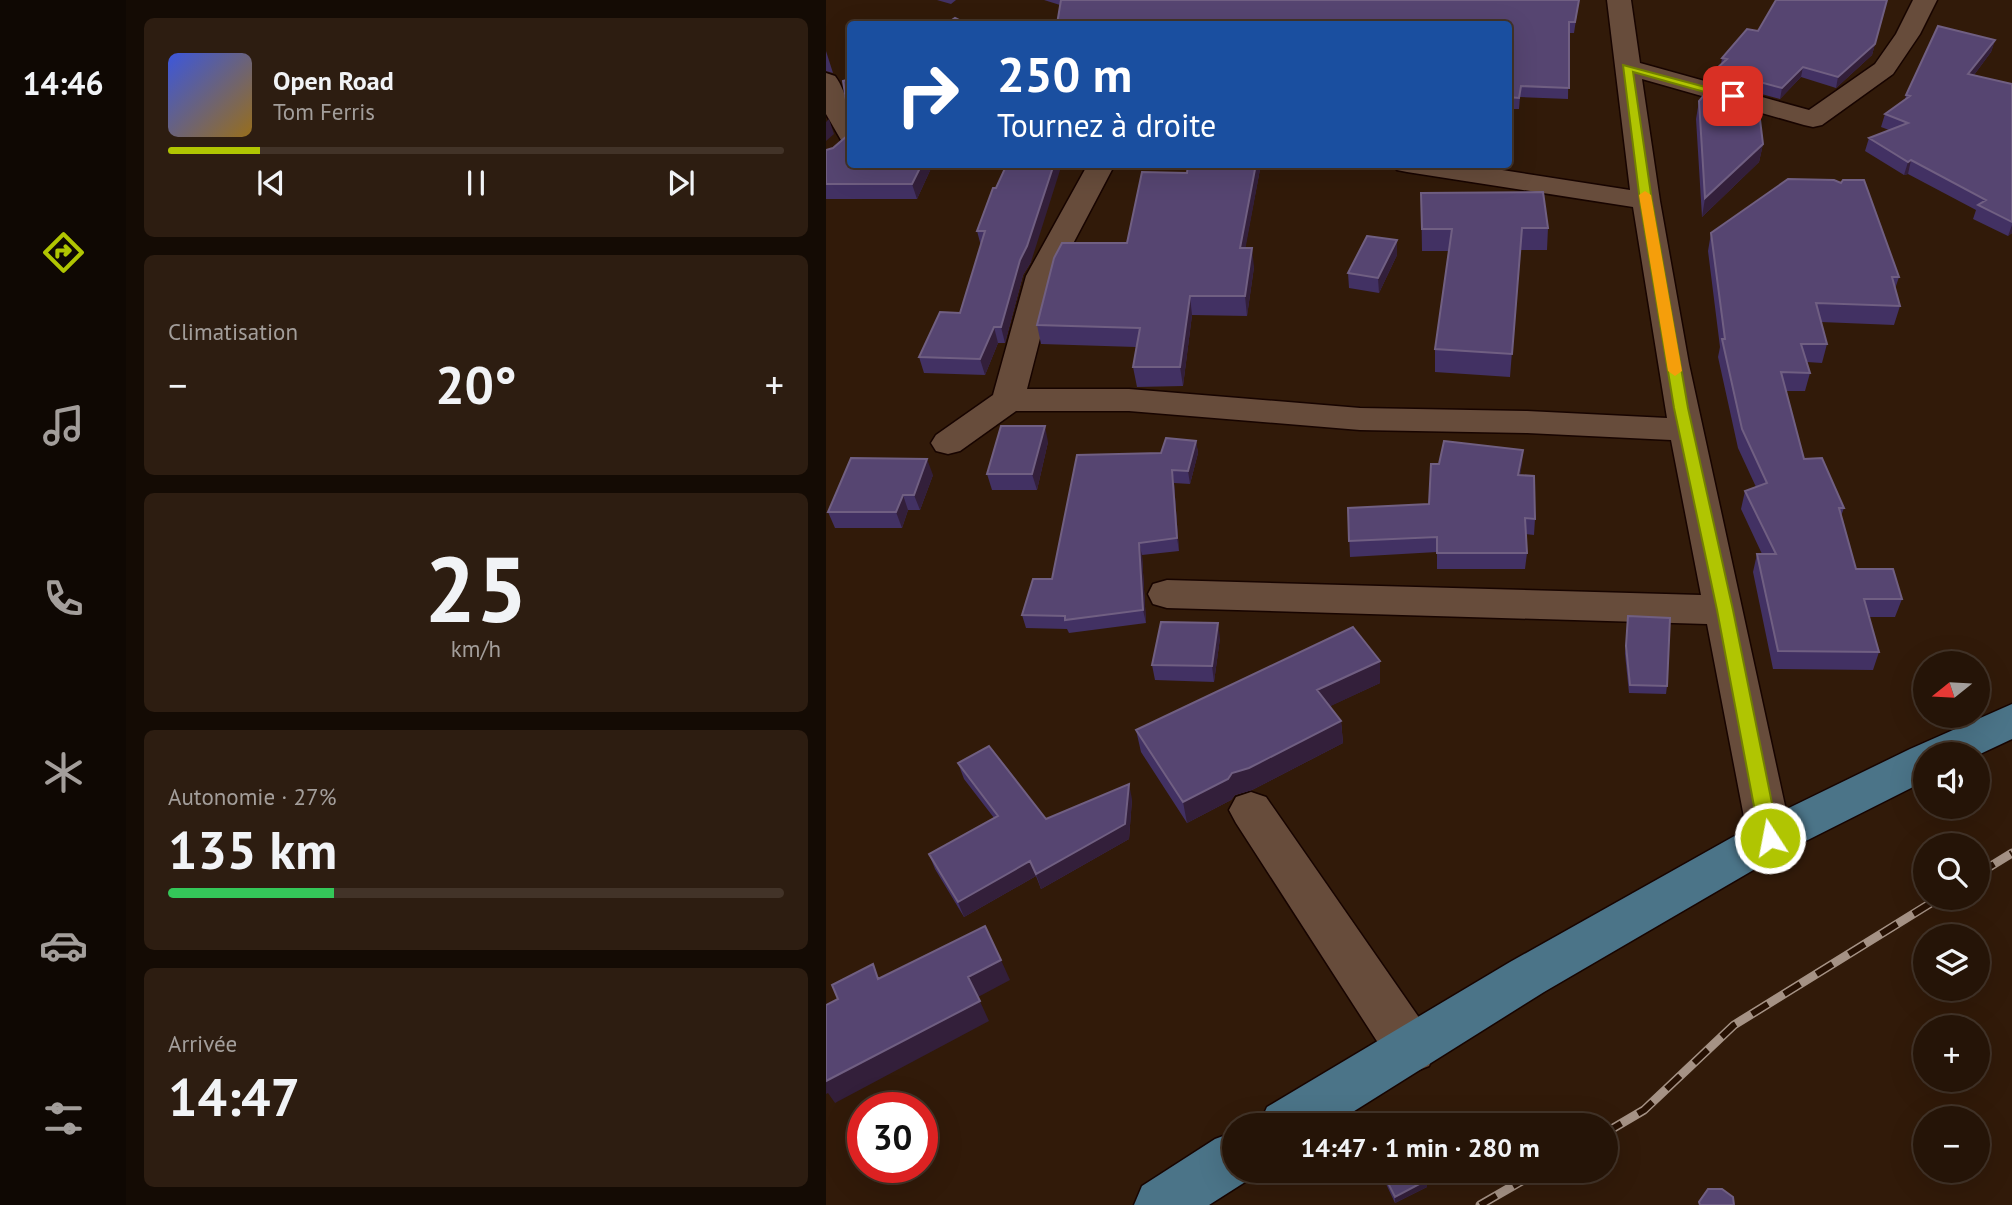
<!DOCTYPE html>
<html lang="fr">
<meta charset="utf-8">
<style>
:root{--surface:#251407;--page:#2d1d11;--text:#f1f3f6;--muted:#a39e9b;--line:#423328;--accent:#b0c502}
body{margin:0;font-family:"PT Sans",sans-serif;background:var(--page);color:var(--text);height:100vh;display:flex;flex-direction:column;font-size:26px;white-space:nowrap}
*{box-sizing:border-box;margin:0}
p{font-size:23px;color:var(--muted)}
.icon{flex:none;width:38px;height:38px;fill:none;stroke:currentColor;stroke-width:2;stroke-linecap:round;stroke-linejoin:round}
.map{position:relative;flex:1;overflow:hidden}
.sheet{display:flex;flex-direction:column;gap:18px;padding:18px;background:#140b04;width:700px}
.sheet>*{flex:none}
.hud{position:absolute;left:21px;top:21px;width:665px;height:147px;border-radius:7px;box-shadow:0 7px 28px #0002,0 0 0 2px var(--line);background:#1a4fa0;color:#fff;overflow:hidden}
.needle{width:46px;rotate:252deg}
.fabs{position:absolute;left:1087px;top:651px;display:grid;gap:14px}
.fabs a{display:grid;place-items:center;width:77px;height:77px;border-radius:50%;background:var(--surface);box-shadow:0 7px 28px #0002,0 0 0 2px var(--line);font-size:35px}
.speed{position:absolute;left:21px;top:1092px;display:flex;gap:14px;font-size:35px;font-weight:700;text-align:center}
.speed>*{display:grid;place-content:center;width:91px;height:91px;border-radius:50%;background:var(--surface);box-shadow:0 7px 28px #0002,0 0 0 2px var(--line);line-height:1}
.speed .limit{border:10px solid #d22;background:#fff;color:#111}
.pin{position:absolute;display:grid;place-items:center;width:60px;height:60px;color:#fff;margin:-30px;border-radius:14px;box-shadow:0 4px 10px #0006}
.me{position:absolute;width:77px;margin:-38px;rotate:349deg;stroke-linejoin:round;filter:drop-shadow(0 0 5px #0008)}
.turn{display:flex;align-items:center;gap:24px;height:147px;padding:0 35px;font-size:32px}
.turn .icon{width:91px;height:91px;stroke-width:2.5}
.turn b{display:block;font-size:49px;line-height:60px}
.big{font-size:52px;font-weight:700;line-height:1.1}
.sheet .card{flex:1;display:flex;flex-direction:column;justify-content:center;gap:10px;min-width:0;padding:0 24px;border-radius:10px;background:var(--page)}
.sheet .dial{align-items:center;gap:0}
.dial b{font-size:91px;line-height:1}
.song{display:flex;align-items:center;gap:21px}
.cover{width:84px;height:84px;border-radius:10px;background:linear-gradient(135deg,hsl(230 70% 55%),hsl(40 70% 35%))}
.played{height:7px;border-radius:4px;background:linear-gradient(90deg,var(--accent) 15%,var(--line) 15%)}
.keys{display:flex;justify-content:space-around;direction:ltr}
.heat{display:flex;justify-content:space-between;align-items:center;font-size:38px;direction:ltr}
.charge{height:10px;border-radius:5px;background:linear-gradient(90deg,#34c759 27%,var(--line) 0)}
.trip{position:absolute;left:396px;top:1113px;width:396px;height:70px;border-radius:35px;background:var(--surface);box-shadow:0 7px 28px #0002,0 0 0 2px var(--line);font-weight:700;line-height:70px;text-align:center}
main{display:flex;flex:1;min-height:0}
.menu{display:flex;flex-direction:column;width:126px;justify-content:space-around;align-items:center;background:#0f0803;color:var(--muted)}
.menu .icon{width:49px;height:49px}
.menu .selected{color:var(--accent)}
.menu b{font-size:32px;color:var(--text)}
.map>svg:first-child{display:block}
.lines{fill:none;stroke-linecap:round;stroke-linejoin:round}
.minor-casing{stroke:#170400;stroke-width:3}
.major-casing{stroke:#170400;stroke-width:3}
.minor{fill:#674c3b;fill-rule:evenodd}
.major{fill:#4b7488;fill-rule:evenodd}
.rail-casing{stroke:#a59285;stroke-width:9}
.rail{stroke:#261002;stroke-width:6;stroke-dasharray:19;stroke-linecap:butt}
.wall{fill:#423163}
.shaded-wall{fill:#331f3a}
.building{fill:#564571;stroke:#705f82;stroke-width:2}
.route{fill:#b0c502;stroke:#728001;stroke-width:2}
.slow{fill:#f59e0b}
</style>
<main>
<nav class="menu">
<b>14:46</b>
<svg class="icon selected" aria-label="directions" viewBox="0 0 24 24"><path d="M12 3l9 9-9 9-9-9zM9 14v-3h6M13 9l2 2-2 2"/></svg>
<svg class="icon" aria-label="music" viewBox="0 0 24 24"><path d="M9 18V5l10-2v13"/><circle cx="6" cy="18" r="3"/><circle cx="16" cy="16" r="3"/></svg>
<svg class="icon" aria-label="phone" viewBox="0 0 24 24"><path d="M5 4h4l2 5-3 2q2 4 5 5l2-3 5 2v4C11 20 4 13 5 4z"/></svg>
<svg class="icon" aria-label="climate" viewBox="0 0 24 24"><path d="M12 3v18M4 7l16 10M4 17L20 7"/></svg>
<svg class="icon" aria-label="car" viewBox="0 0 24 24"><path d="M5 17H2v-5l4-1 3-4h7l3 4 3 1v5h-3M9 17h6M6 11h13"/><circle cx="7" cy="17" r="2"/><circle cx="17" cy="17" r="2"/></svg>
<svg class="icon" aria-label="filters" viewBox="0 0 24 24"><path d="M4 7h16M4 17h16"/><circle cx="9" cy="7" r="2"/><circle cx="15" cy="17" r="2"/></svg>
</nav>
<section class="sheet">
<div class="card">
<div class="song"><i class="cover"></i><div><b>Open Road</b><p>Tom Ferris</p></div></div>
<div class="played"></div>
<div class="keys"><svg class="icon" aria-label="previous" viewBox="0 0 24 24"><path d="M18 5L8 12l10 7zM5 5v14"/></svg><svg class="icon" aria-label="pause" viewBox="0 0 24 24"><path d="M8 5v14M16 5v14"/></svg><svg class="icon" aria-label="next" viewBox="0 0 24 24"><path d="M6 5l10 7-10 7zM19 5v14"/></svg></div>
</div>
<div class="card"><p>Climatisation</p>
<div class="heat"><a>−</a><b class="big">20°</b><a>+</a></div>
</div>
<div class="card dial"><b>25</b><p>km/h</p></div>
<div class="card"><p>Autonomie · 27%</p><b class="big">135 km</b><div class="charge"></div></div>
<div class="card"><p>Arrivée</p><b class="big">14:47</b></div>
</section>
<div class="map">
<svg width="1186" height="1205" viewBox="0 0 1186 1205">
<rect width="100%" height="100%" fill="#311a09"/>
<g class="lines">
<defs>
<path id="minor" d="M 781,0 L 805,0 L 814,63 L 983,110 L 1049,64 L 1070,34 L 1087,0 L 1111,0 L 1094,34 L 1067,74 L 996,125 L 987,127 L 978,125 L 816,79 L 834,201 L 863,364 L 966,838 L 960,851 L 944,857 L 928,851 L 922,838 L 881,624 L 341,608 L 327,604 L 322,594 L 327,584 L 341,580 L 875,595 L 845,440 L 701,433 L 534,430 L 303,411 L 190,411 L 134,451 L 122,454 L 110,451 L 105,443 L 110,435 L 167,395 L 200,276 L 262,164 L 289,164 L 230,276 L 201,389 L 303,389 L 534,408 L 701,411 L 841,418 L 807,207 L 581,172 L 571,170 L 568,164 L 638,164 L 804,190 Z
M 0,73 L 9,76 C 23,95 24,119 24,142 L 15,140 L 0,114 Z
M 425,792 L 440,797 L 603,1032 L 610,1049 L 603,1066 L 585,1073 L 567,1066 L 410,823 L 403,810 L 410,797 Z"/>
<path id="major" d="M 1186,704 L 1186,739 L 1152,755 L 1099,754 L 1099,781 L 960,851 L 718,992 L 506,1125 L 433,1125 L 441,1107 L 684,962 L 928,825 L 1084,749 Z
M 408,1132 L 408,1171 L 429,1171 L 427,1177 L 383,1205 L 308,1205 L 316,1186 L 389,1139 Z"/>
</defs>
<use href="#minor" class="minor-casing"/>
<use href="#major" class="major-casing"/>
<use href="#minor" class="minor"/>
<use href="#major" class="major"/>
<defs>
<path id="rail" d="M 1152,874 L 1186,853
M 779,1133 L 818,1110 L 908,1025 L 1113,898
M 654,1205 L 713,1171"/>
</defs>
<use href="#rail" class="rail-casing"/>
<use href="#rail" class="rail"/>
</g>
<path class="wall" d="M 111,0 L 130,0 L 125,4 Z
M 218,0 L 753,0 L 748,33 L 743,33 L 742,99 L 694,97 L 693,109 L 682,109 L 682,24 L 234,5 Z
M 1061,0 L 1046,55 L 1010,88 L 975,77 L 954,99 L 887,81 L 889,70 L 895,64 L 896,58 L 932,31 Z
M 1169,40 L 1165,52 L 1148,75 L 1186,84 L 1186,233 L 1182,236 L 1147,219 L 1150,210 L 1082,174 L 1078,175 L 1039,151 L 1043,138 L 1063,130 L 1055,127 L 1059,114 L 1079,100 L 1080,95 Z
M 0,51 L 7,73 L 0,71 Z
M 873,101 L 937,144 L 933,162 L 876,217 L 870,119 Z
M 0,150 L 107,164 L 91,199 L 0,199 Z
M 435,164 L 419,248 L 428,267 L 421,316 L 366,315 L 357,386 L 311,387 L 307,367 L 310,347 L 215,344 L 211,325 L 301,243 L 361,173 Z
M 170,188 L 205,262 L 197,275 L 179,343 L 172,343 L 159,375 L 98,373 L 93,357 L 134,313 L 155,246 L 151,231 Z
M 595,193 L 722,228 L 721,250 L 694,250 L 684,377 L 609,372 L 609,349 L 623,251 L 596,251 Z
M 885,233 L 1073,277 L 1069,289 L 1074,306 L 1068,325 L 995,322 L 1001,344 L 996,363 L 981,362 L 984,373 L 979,391 L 960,391 L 978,459 L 1018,508 L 1015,516 L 1030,569 L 1076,599 L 1069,617 L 1043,617 L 1053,652 L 1047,670 L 947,669 L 927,572 L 931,554 L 936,554 L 915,509 L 919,491 L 930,487 L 912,448 L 892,357 L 894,347 L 882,251 Z
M 571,255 L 553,293 L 523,288 L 522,273 Z
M 370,441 L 372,453 L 364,484 L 348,483 L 353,551 L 316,555 L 320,623 L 243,633 L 241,629 L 200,628 L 196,615 L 226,579 L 335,453 Z
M 222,442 L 211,490 L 166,490 L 161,474 Z
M 697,450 L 694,475 L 709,519 L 708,535 L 699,534 L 701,553 L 699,569 L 611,569 L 611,552 L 524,557 L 522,508 L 603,504 L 613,464 Z
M 107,475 L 94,510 L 82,510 L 76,528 L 9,528 L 2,512 Z
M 802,616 L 841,686 L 840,694 L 803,693 L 799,654 Z
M 394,638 L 388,682 L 329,680 L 326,665 Z
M 554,661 L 554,683 L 504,706 L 515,721 L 517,743 L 426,790 L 409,795 L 405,800 L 361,823 L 315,752 L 310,730 Z
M 132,763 L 220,819 L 306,799 L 303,839 L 215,889 L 210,876 L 138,917 L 109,869 L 103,854 L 168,818 L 138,779 Z
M 554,1171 L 597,1171 L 601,1187 L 569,1203 Z"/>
<path class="shaded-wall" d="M 1061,0 L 1046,55 L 1010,88 L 1012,77 Z
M 1169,40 L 1165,52 L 1139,87 L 1142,74 Z
M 977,67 L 975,77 L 954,99 L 956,88 Z
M 3,119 L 8,134 L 0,141 L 0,122 Z
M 937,144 L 933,162 L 876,217 L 879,198 Z
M 1085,160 L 1082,174 L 1078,175 L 1082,162 Z
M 96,164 L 107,164 L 91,199 L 86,184 Z
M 228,164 L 236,164 L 205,262 L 197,275 L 179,343 L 175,327 L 194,260 Z
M 430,164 L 435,164 L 416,267 L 414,248 Z
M 1186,225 L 1186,233 L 1182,236 Z
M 571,240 L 571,255 L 553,293 L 552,278 Z
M 426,248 L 428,267 L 421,316 L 419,296 Z
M 364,296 L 366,315 L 357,386 L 354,367 Z
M 168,327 L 172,343 L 159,375 L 154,359 Z
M 219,426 L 222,442 L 211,490 L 206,474 Z
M 370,441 L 372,453 L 364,484 L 362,471 Z
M 697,450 L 696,465 L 691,491 L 692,475 Z
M 101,459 L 107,475 L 94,510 L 88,495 Z
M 346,470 L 348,483 L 353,551 L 351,538 Z
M 77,495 L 82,510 L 76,528 L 70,512 Z
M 313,543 L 316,555 L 320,623 L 317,610 Z
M 392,623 L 394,638 L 388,682 L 386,666 Z
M 554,661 L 554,683 L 492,712 L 491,690 Z
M 515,721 L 517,743 L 426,790 L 409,795 L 405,800 L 361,823 L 357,802 L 406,773 Z
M 303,784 L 306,799 L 303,839 L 215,889 L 210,874 Z
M 204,861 L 210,876 L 138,917 L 132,902 Z
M 175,960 L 184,980 L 152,997 L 163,1021 L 9,1103 L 2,1093 L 0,1094 L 0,1081 L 142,977 Z
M 601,1180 L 601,1187 L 569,1203 L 569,1197 Z"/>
<path class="building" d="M 235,0 L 753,0 L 749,22 L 743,22 L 743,88 L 695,86 L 693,98 L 682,97 L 682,24 L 231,24 Z
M 950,0 L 1061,0 L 1049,44 L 1012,77 L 977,67 L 956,88 L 889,70 L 901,59 L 896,58 L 921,29 L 932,31 Z
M 129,18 L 141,24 L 120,24 Z
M 1112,26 L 1169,40 L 1142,74 L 1186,84 L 1186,222 L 1152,205 L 1160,200 L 1085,160 L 1082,162 L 1043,138 L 1082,123 L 1059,114 L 1084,96 L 1080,95 Z
M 24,79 L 24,164 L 96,164 L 86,184 L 0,184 L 0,150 L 7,148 L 22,135 L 21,106 L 17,81 Z
M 888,83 L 931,95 L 937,144 L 879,198 L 873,101 Z
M 181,164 L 228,164 L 201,246 L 194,260 L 175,327 L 168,327 L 154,359 L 93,357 L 114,312 L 134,313 L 159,231 L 151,231 L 167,188 L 170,188 Z
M 362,164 L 430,164 L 414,248 L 426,248 L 419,296 L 364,296 L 354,367 L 307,367 L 314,328 L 211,325 L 228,258 L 236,243 L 301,243 L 316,172 L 361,173 Z
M 962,179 L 1008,180 L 1015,183 L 1017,180 L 1038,180 L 1073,277 L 1066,277 L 1074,306 L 990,303 L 1001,344 L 975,344 L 984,373 L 955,372 L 978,459 L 996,458 L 1018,508 L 1013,508 L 1030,569 L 1067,569 L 1076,599 L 1038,599 L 1053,652 L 952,651 L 931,554 L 950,554 L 919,491 L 941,483 L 916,429 L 896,339 L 899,339 L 885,233 Z
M 717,192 L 722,228 L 696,228 L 686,354 L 609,349 L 626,229 L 596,229 L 595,193 Z
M 541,236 L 571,240 L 552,278 L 522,273 Z
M 175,426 L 219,426 L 206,474 L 161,474 Z
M 340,438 L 370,441 L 362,471 L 346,470 L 351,538 L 313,543 L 317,610 L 239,620 L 239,616 L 196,615 L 207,579 L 226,579 L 251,455 L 335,453 Z
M 618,441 L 697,450 L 692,475 L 708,476 L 709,519 L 699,518 L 701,553 L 611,553 L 611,537 L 523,541 L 522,508 L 603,504 L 605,464 L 613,464 Z
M 25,458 L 101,459 L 88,495 L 77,495 L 70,512 L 2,512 Z
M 802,616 L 844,618 L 841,686 L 804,685 L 800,646 Z
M 335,622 L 392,623 L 386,666 L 326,665 Z
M 527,627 L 554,661 L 491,690 L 515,721 L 423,768 L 406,773 L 402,779 L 357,802 L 310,730 Z
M 163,746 L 220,819 L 303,784 L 299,824 L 210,874 L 204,861 L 132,902 L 103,854 L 172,816 L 132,763 Z
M 159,926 L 175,960 L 142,977 L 154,1001 L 0,1081 L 0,1005 L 12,999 L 6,985 L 47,964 L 52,979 Z
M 556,1171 L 597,1171 L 601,1180 L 569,1197 Z
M 882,1189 L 896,1189 L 907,1197 L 908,1205 L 874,1205 L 873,1202 Z"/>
<path class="route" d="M 797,65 L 913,96 L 907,100 L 807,72 L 826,201 L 862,408 L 907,610 L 953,838 L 950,843 L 944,845 L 937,843 L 934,838 L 891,610 L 848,408 L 814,201 Z"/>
<path class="slow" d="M 819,191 L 825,195 L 856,371 L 849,376 L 842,371 L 813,195 Z"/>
</svg>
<div class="fabs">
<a><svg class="needle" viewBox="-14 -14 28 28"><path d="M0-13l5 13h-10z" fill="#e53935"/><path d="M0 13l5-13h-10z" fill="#a39e9b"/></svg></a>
<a><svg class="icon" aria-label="sound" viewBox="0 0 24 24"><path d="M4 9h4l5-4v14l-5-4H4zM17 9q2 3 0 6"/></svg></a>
<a><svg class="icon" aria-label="search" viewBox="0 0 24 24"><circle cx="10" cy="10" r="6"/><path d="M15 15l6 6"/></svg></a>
<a><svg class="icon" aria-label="layers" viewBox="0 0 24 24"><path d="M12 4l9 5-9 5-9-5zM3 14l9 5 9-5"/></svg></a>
<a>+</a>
<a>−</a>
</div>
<div class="speed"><div class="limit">30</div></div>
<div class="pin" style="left:907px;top:96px;background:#d93025"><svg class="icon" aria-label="arrive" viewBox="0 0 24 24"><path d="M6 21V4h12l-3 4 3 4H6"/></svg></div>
<svg class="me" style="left:944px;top:838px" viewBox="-20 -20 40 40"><circle r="17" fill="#b0c502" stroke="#fff" stroke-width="3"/><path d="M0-11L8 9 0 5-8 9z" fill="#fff"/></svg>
<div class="trip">14:47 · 1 min · 280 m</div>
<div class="hud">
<div class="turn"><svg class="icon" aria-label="right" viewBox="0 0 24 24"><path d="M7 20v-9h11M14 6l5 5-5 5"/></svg><div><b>250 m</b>Tournez à droite</div></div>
</div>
</div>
</main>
